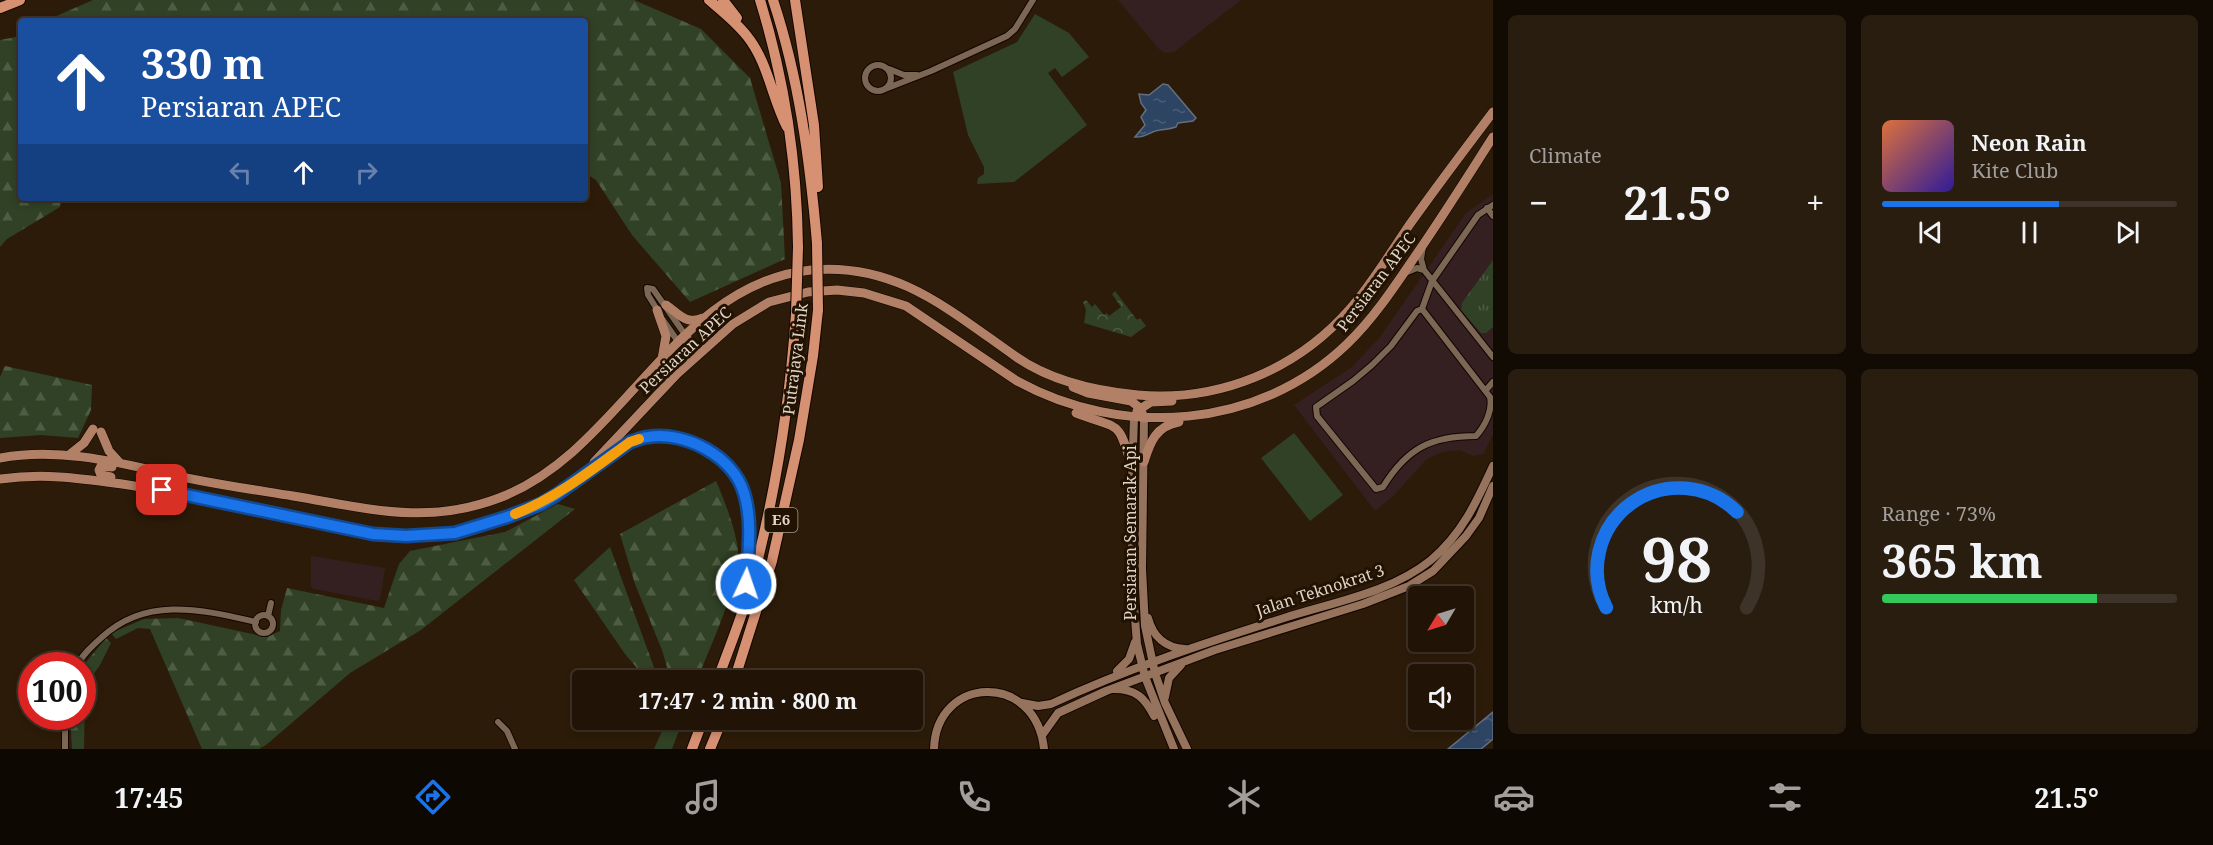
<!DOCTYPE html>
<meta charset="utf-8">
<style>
:root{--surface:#211406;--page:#291d10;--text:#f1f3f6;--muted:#a29e9b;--line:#3e3328;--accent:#1a73e8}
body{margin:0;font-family:"Noto Serif",serif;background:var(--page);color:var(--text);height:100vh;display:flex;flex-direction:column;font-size:22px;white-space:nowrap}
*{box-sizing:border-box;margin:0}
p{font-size:20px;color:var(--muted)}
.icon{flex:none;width:33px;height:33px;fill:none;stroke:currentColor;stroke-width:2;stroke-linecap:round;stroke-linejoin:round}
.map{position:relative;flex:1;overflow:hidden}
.details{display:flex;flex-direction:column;gap:15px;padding:15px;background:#120b03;width:720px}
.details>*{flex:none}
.top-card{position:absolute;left:18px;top:18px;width:570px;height:183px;border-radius:6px;box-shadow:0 3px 9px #0003,0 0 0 2px var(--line);background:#1a4fa0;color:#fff;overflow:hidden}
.needle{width:39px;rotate:232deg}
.controls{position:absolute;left:1408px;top:586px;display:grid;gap:12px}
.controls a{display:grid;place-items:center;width:66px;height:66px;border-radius:6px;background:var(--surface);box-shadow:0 3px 9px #0003,0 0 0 2px var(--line);font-size:30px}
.speed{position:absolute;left:18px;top:652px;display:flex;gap:12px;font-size:30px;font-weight:700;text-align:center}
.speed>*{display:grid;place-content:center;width:78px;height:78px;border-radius:50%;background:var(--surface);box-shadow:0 3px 9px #0003,0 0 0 2px var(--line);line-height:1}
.speed .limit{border:9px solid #d22;background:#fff;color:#111}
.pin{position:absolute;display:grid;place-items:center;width:51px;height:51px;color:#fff;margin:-26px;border-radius:12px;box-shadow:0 3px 9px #0006}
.me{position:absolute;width:66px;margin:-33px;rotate:3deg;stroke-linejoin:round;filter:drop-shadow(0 0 4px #0008)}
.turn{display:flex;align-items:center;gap:21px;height:126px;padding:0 24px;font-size:27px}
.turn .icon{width:78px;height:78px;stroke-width:2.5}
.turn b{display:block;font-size:42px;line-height:51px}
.lanes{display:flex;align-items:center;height:57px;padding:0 24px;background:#0003;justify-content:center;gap:30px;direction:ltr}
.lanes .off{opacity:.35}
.big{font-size:45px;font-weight:700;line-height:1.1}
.details .card{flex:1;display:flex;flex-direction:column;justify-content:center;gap:9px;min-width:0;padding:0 21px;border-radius:9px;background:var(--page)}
.details .dial{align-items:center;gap:0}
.dial svg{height:156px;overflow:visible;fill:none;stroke:var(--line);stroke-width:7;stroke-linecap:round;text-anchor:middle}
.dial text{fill:var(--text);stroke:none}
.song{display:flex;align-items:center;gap:18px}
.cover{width:72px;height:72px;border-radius:9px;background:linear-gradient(135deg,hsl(20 70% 55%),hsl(250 70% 35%))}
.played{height:6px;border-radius:3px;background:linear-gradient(90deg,var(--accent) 60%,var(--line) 60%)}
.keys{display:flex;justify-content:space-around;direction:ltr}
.heat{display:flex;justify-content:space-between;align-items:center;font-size:33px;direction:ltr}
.charge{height:9px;border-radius:4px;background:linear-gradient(90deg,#34c759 73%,var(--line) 0)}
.details .tiles{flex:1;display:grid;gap:15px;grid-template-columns:repeat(2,1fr)}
.trip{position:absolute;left:572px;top:670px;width:351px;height:60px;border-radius:6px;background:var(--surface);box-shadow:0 3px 9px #0003,0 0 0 2px var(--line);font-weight:700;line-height:60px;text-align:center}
.dock{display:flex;height:96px;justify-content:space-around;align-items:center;background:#0d0802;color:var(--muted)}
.dock .icon{width:42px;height:42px}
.dock .active{color:var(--accent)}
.dock b{font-size:27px;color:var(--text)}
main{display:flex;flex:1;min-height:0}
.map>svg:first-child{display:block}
.commercial{fill:#342021}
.grass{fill:url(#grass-tufts)}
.forest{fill:url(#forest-firs)}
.park{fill:url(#park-crowns)}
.pitch{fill:#304125}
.water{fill:url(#water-ripples);stroke:#626f81;stroke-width:1.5}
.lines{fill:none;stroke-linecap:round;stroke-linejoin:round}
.street-casing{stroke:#130500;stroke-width:8}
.secondary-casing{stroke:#130500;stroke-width:10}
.primary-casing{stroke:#130500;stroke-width:10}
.highway-casing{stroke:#130500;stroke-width:12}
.street{stroke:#7b6753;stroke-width:6}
.secondary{stroke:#96735c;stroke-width:8}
.primary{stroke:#b28066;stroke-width:9}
.highway{stroke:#d69072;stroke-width:10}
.highway-bridge-casing{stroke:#130500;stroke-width:12;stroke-linecap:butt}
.highway-bridge{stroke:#d69072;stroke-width:10}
.route-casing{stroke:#114b97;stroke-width:15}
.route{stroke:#1a73e8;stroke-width:10}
.slow{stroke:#f59e0b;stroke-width:10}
.labels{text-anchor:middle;stroke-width:6;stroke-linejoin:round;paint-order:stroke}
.shield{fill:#221202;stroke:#a69a8d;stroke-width:1.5}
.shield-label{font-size:15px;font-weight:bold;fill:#dfd4c8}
.street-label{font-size:16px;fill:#dfd4c8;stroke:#221202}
</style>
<main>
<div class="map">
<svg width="1493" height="749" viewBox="0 0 1493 749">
<defs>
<pattern id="grass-tufts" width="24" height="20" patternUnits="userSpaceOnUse" patternTransform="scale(1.5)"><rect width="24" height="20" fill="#304125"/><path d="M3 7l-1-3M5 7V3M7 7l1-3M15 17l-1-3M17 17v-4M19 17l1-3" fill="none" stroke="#4e5c43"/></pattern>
<pattern id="forest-firs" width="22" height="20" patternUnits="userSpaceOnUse" patternTransform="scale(1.5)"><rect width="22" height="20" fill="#304125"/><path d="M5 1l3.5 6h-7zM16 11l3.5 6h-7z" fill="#4e5c43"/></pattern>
<pattern id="park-crowns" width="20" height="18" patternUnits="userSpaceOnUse" patternTransform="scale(1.5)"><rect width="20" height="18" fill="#304125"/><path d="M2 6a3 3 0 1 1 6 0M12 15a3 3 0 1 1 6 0" fill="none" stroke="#4e5c43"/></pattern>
<pattern id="water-ripples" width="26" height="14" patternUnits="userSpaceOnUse" patternTransform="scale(1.5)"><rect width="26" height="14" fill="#2d4463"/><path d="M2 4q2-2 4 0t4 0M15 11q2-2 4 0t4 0" fill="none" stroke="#4b5e78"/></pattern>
</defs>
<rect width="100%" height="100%" fill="#2c1b08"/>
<path class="commercial" d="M 1118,0 L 1241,0 L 1174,52 L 1165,53 L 1159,49 Z
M 1493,194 L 1493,434 L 1483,454 L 1473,456 L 1460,450 L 1442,452 L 1427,459 L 1392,497 L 1375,511 L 1294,405 L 1352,367 L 1380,337 L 1466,213 Z
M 311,556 L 385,568 L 380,600 L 377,601 L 314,589 L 311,587 Z"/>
<path class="grass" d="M 1493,260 L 1493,327 L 1486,333 L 1481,333 L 1461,310 L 1462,303 Z"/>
<path class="forest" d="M 93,0 L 634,0 L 701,29 L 750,78 L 781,183 L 785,259 L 690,302 L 632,235 L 596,180 L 585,173 L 585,21 L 45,21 Z
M 21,36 L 21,198 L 61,198 L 60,207 L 7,239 L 0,247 L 0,40 Z
M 5,366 L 92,385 L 91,410 L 78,438 L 41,435 L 0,438 L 0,377 Z
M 716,481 C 724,499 741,542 738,561 C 734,597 710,646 697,681 L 671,681 L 662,650 L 635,584 L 620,534 Z
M 558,504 L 575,509 L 421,630 L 350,673 L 266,745 L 259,749 L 202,749 L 150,629 L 138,628 L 116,639 L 111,633 L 144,619 L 178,618 L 267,637 L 280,631 L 281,610 L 287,588 L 384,608 L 399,564 L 410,551 L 505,532 Z
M 610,547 L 659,681 L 648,681 L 625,654 L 574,580 Z
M 106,638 L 111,643 L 100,665 L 85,686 L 84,749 L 72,749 L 70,717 L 82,717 L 83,666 Z
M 667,720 L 683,720 L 672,749 L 654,749 Z"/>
<path class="park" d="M 1115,291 L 1137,320 L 1140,318 L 1146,326 L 1131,337 L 1084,323 L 1086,310 L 1083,302 L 1086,300 L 1092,307 L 1095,304 L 1104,315 L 1107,313 L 1109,316 L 1121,307 L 1112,294 Z"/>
<path class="pitch" d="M 1035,14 L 1069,33 L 1089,57 L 1062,77 L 1055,68 L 1048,73 L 1087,125 L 1014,182 L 977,184 L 978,178 L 984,174 L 984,167 L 968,135 L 953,72 L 1017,42 Z
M 1294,433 L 1343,495 L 1310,521 L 1261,458 Z"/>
<path class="water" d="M 1163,84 L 1168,85 L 1196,118 L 1193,121 L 1178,123 L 1176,127 C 1170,129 1167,129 1160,130 C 1150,131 1146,138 1135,137 L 1145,125 L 1141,117 L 1146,110 L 1141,103 L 1139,94 L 1149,95 Z
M 1493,712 L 1493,739 L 1481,749 L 1448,749 Z"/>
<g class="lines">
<defs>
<path id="street" d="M865 78a13 13 0 1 1 26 0a13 13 0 1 1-26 0Z
M 889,69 L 904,75 L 917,75
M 885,89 L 931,71 L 1007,36 L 1015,29 L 1033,0
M 1487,208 L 1493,216
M 1423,247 L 1421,259 L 1424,270 L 1493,357
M 1405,273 L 1417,268 L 1424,270
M 647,288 L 648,295 L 658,311
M 647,288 L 653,289 L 686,336
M 1422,309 L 1490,397 C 1493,410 1485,426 1476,436 C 1431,436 1407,448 1383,487 L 1376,489 L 1317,416 L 1316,407 L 1353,381 L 1372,365 L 1391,346 L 1417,311 L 1422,309 L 1432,281 L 1478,215 L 1493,205
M 663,320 L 679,343
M 1486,390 L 1493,382
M255 624a9 9 0 1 1 18 0a9 9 0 1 1-18 0Z
M 268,616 L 271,603
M 77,666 C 82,655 92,646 101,638 C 146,595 203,610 256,622
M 65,717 L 65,749
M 498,722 L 507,731 L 515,749"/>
<path id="secondary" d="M 1134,417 L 1131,510 L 1133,593 L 1137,644 L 1145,677 L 1174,749
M 1144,418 L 1142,569 L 1145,626 L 1155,673 L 1165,703 L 1187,749
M 1148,618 C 1153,637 1166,648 1185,649
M 1117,671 L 1129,659 L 1135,642
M 1114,689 C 1136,689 1145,698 1154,716
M 1165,697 L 1169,678 L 1181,665
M 1022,703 L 1038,706 L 1051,704 C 1126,669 1205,643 1284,618 C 1334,602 1390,593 1431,560 C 1462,534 1477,501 1493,466
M 1043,734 L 1058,713 L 1106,691 L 1215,650 L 1363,604 L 1409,586 L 1433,571 L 1466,536 L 1479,518 L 1493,486
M 934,749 C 936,675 1036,671 1044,749"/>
<path id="primary" d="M 666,305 C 680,315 686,325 703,318
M 657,310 L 666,336 L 662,359
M 682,367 C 688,358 691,345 686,336
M 1073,387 L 1088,393 L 1131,401 L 1140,408 L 1144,418
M 1137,411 L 1151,402 L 1172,401
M 1076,413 C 1120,430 1118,418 1132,468
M 101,432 L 109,451 L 120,463
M 69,455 L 84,443 L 93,429
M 0,458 C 55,448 110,460 164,473 C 207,483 250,489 293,496 C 367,508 426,526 499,498 C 622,452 673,284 811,270 C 896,262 949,310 1015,356 C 1050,381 1095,391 1138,395 C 1219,402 1296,370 1349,310 C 1372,284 1390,253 1410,224 C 1437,186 1465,149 1493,112
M 594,462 L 677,374 L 733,324 L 769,302 L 808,292 L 837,290 L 864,293 L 906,306 L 1017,381 C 1122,439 1259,429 1347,344 C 1374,318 1395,286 1416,255 C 1443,216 1468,176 1493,137
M 1144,462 C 1150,442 1156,426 1179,422
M 111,477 L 101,475 L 99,470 L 101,466 L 112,467
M 0,479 C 44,473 78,478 122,484 C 189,494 255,512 322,525 C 365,532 408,540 452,534 C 473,531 494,522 513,515 C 536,506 558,497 576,480"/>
<path id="highway" d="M 709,0 C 722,11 736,22 747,36 C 768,62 772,98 787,127
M 723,0 L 737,18
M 760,0 C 785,81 797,162 798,247
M 773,0 C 799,78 810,162 817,243
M 795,0 L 814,125 L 818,187
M 0,8 L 20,0
M 571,484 C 590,471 611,452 631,442 C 649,434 671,436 689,442 C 758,465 749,527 746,585
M 717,681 C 732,641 748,601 758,559 C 778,478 790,397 796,314
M 734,681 L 772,561 L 799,440 L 813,356 L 818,310
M 692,749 L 703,720
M 710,749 L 722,720"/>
</defs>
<use href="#street" class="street-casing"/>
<use href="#secondary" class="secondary-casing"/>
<use href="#primary" class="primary-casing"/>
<use href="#highway" class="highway-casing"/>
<use href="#street" class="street"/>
<use href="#secondary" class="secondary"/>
<use href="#primary" class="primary"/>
<use href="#highway" class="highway"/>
<defs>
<path id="highway-bridge" d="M 817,243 L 818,310
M 796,314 L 798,247"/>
</defs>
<use href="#highway-bridge" class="highway-bridge-casing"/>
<use href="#highway-bridge" class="highway-bridge"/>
</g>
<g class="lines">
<defs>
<path id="route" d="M 162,490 L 373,534 L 406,536 L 455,533 L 507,517 L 541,504 L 556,495 L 630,442 C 636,441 642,437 648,437 C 685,431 733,456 744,493 C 753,522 748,555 746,584"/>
</defs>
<use href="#route" class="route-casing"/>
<use href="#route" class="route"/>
<path class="slow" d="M 515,514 C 558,497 593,469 630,442 L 639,439"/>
</g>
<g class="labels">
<rect class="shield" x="764.5" y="508" width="33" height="24" rx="4.5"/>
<g class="shield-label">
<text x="781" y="525">E6</text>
</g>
<g class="street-label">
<text transform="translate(1376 282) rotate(-53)" y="6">Persiaran APEC</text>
<text transform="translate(685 350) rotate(-43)" y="6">Persiaran APEC</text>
<text transform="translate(795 359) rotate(-83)" y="6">Putrajaya Link</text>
<text transform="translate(1130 533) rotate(-90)" y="6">Persiaran Semarak Api</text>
<text transform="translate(1320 590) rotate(-18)" y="6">Jalan Teknokrat 3</text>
</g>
</g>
</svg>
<div class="controls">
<a><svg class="needle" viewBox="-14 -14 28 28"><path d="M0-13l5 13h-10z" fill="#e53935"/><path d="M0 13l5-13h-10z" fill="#a29e9b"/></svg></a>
<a><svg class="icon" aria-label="sound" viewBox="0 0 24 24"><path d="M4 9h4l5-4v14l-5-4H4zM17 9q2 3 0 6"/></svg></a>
</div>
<div class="speed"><div class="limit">100</div></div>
<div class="pin" style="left:162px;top:490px;background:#d93025"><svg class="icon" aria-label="arrive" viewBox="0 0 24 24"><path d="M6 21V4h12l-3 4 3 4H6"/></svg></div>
<svg class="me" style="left:746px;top:584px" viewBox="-20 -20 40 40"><circle r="17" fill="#1a73e8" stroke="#fff" stroke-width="3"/><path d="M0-11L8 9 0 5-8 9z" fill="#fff"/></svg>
<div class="trip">17:47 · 2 min · 800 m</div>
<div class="top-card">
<div class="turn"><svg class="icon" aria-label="ahead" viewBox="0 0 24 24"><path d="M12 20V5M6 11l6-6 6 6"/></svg><div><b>330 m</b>Persiaran APEC</div></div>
<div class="lanes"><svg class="icon off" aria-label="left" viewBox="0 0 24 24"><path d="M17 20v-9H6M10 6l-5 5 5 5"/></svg><svg class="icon" aria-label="ahead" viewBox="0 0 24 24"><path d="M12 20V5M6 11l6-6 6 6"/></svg><svg class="icon off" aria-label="right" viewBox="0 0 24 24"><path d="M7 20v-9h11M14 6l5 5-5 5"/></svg></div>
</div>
</div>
<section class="details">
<div class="tiles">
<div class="card"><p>Climate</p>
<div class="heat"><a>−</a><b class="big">21.5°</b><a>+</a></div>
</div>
<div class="card">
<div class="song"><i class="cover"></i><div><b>Neon Rain</b><p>Kite Club</p></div></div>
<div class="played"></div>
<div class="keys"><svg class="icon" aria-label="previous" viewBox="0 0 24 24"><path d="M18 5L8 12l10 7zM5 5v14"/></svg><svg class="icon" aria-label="pause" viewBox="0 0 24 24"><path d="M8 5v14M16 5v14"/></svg><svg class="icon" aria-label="next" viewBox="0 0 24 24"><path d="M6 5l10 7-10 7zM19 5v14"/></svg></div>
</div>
<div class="card dial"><svg viewBox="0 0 100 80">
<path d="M14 69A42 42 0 1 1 86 69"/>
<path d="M14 69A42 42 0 0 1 81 20" stroke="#1a73e8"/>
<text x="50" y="56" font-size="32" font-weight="700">98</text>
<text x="50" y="72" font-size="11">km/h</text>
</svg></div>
<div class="card"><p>Range · 73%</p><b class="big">365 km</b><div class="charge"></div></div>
</div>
</section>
</main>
<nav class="dock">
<b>17:45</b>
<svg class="icon active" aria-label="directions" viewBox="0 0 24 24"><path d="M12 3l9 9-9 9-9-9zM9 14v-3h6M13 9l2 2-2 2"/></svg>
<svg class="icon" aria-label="music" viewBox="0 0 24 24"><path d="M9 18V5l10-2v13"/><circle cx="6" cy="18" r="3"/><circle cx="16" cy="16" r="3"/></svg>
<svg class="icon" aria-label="phone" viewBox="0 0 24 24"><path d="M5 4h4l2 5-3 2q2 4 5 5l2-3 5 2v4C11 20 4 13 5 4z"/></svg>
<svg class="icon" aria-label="climate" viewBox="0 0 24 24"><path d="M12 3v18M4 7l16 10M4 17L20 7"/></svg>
<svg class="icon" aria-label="car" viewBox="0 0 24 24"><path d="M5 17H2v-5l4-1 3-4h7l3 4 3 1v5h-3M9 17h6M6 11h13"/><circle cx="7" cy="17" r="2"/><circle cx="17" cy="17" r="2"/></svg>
<svg class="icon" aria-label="filters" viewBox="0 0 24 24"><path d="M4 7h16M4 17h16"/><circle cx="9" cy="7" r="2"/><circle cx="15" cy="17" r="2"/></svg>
<b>21.5°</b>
</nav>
